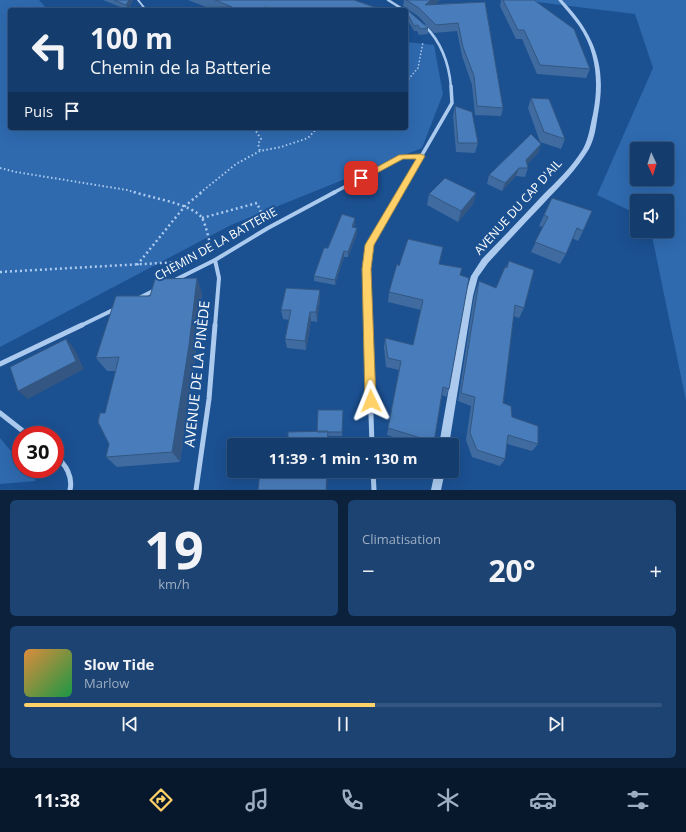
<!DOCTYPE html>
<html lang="fr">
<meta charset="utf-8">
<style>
:root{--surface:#143c6d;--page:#1d4372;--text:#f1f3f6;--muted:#9dadc2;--line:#335680;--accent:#ffd168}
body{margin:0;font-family:"Open Sans",sans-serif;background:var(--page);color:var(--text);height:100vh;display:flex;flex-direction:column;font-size:15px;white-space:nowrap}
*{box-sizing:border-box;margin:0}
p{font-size:13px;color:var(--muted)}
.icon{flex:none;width:22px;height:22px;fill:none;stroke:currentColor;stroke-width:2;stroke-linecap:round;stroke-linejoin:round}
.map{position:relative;height:490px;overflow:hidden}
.sheet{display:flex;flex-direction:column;gap:10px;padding:10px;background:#0b213c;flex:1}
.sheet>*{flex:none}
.top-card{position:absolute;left:8px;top:8px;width:400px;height:122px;border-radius:4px;box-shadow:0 4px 16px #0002,0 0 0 1px var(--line);background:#143c6d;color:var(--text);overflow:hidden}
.needle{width:26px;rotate:176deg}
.buttons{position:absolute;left:630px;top:142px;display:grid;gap:8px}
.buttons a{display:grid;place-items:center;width:44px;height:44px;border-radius:4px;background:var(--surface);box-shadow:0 4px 16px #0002,0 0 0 1px var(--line);font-size:20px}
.speed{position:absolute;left:12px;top:426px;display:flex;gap:8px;font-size:20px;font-weight:700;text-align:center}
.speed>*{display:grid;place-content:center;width:52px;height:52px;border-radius:50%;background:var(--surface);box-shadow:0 4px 16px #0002,0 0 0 1px var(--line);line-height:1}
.speed .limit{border:6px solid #d22;background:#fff;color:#111}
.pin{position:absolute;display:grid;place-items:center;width:34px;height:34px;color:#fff;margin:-17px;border-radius:8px;box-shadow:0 2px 6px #0006}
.me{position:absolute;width:44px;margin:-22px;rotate:358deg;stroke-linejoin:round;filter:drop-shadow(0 0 3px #0008)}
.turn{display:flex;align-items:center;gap:14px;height:84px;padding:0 16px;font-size:18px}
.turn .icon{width:52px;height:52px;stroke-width:2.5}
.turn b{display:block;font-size:28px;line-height:34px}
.then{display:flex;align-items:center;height:38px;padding:0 16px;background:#0003;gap:8px;font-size:15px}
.big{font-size:30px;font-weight:700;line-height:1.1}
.sheet .card{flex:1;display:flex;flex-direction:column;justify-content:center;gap:6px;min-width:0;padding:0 14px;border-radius:6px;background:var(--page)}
.sheet .dial{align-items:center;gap:0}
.dial b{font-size:52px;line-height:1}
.song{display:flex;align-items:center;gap:12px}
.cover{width:48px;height:48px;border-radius:6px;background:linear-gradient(135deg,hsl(30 70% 55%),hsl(140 70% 35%))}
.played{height:4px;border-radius:2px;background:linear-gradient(90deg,var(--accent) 55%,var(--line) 55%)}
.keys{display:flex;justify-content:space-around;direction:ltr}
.heat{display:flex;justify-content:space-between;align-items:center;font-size:22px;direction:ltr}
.sheet .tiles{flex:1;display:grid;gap:10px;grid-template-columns:1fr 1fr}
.card:last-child{grid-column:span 2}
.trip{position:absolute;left:227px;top:438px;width:232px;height:40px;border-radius:4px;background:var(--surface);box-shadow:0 4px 16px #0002,0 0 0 1px var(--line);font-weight:700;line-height:40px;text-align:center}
.tab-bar{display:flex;height:64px;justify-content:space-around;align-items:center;background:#08182c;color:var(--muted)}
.tab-bar .icon{width:28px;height:28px}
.tab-bar .selected{color:var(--accent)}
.tab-bar b{font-size:18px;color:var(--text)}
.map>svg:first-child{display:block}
.green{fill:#2f6aaf;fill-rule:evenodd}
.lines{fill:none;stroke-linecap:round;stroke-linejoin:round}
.path-far2{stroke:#abcaee;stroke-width:1.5;stroke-dasharray:1.5 2;stroke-linecap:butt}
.path-far1{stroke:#abcaee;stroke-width:2;stroke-dasharray:1.5 2.5;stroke-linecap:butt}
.path{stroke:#abcaee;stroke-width:2.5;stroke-dasharray:2 3;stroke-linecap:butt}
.service{stroke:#abcaee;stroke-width:2}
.minor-far3{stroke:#abcaee;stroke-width:2.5}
.minor-far2{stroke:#abcaee;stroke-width:3.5}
.minor-far1{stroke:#abcaee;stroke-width:4}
.minor{stroke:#abcaee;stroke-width:5}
.tertiary{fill:#abcaee;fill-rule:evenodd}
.wall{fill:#3f6ba0}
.shaded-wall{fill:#335782}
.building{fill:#497cba;stroke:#335782}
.route{fill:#ffd168;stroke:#a68844}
.labels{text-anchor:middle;stroke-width:4;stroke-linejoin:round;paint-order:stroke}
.street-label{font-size:12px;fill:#fff;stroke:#1b5091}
.near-street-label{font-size:14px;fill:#fff;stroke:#1b5091}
</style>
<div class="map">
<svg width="686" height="490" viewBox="0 0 686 490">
<rect width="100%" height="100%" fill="#1b5091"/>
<path class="green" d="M 0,0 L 39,0 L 48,10 L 10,10 L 10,128 L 406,128 L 406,42 L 434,45 L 443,94 L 422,148 L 231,225 L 0,347 Z
M 520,0 L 686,0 L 686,401 L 651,231 L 667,231 L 667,201 L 637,201 L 637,214 L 597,195 L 653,68 L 635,14 ZM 637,149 L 667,149 L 667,179 L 637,179 Z
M 0,438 L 21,463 L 21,469 L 26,469 L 36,481 L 0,484 Z"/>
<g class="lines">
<path class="path-far2" d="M 406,82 L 418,68 L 423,42"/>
<path class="path-far1" d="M 254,128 L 261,139 L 258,144 L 260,151
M 0,168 L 16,172 L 127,190 L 137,193
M 200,193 L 236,164 L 260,151 L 281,147 L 308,138 L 317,128"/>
<path class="path" d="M 134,192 C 151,198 193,204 202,218 C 206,225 209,240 211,248
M 202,218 L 257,203 L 263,217
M 137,265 L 185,206 L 202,192
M 0,272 L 179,262"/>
<path class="service" d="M 138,0 L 146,10"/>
<path class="minor-far3" d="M 388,0 L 404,10
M 425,26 C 442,43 449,63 451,87"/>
<path class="minor-far2" d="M 333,193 L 401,157 L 421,156
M 400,193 L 452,103 L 451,86"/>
<path class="minor-far1" d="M 215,260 L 219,278 L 215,326
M 175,280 L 215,260 L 268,228 L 335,192
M 139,298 L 155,290
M 80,326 L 115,309
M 368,326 L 366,269 L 370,245 L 400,192"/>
<path class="minor" d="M 368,325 L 372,445
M 0,364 L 82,325
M 0,413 L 28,435
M 55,456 C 66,464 73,477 70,490
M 373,471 L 374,490
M 196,490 L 209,399 L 215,325"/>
<path class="tertiary" d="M 558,0 L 562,0 C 595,35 607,66 598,114 C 596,126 595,138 589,149 C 577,169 560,186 544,203 C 525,223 506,243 488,263 L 478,277 L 473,296 L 449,445 L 439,445 L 465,296 L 471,276 L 482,259 C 502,238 522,218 541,197 C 556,182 572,167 583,149 C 589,138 590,126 593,114 C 599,84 597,52 579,26 C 573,17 565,9 558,0 Z
M 435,471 L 445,471 L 441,490 L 431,490 Z"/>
</g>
<path class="wall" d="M 103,0 L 133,0 L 128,10 Z
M 188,0 L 354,0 L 383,10 L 149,10 L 149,8 L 206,7 Z
M 404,0 L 440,0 L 435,4 L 485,2 L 503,108 L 501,116 L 475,115 L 472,85 L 462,56 L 457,31 L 434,33 L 418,16 L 403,6 Z
M 501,0 L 534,0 L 590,69 L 586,78 L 537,74 L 522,39 L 516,39 L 500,6 Z
M 404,7 L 428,28 L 428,34 L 419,35 L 417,31 L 414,31 L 406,17 L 406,10 L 404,10 Z
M 531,98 L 565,139 L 561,149 L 540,142 L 528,108 Z
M 455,106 L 478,143 L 475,153 L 456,152 L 453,116 Z
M 541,144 L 538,153 L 527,164 L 528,168 L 525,177 L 516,176 L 502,191 L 487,184 L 489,175 Z
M 476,193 L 473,204 L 458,222 L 427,205 L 429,194 Z
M 544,215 L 583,231 L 578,241 L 572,238 L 566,254 L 560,264 L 531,252 L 543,227 L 539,226 Z
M 355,218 L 355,224 L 354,227 L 357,234 L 348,257 L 344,257 L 335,285 L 314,281 L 314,276 L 328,248 Z
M 509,261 L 524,308 L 519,318 L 513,316 L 503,403 L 512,417 L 538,444 L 532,451 L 507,444 L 505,459 L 500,466 L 472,457 L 466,440 L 471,406 L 458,401 L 474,296 L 479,281 L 496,288 Z
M 439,264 L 460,275 L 449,389 L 446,397 L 442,395 L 434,442 L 432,445 L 418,445 L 387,435 L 399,370 L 386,367 L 384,347 L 385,338 L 413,345 L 421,310 L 388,302 L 389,292 L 399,266 Z
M 320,290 L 320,299 L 317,322 L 311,321 L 306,350 L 287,348 L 285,339 L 289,320 L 283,319 L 281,310 Z
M 202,293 L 195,358 L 180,462 L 117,467 L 106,457 L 109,444 L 105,413 L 116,371 L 107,371 L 96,358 L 150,296 Z
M 343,410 L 342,436 L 328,436 L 328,445 L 262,445 L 317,432 Z"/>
<path class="shaded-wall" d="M 129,0 L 133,0 L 128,10 L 126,5 Z
M 431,0 L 440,0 L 424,13 L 425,5 Z
M 266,7 L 266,10 L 260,10 Z
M 541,144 L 538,153 L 523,169 L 526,160 Z
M 519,168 L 516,176 L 502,191 L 505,183 Z
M 476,193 L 473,204 L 458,222 L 461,211 Z
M 355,218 L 355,224 L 352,233 L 352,227 Z
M 357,228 L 357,234 L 348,257 L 348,252 Z
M 344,251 L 344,257 L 335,285 L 335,280 Z
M 197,278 L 202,293 L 195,358 L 180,462 L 172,452 Z
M 320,290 L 320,299 L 317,322 L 316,312 Z
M 310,312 L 311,321 L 306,350 L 305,341 Z
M 66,339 L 74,348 L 84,369 L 28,399 L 18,391 Z
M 327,471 L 328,471 L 327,490 L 326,490 Z"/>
<path class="building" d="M 114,0 L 129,0 L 126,5 Z
M 215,0 L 354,0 L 383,10 L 276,10 L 266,7 L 260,10 L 154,10 L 149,8 L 232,7 Z
M 406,0 L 431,0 L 425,5 L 485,2 L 503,108 L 477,106 L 474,76 L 463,47 L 458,23 L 436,25 L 419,8 Z
M 503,0 L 534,0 L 574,29 L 590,69 L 540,65 L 524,30 L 518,30 Z
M 404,7 L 428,28 L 420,29 L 418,25 L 414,26 L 406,11 L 406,10 L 405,10 Z
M 531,98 L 549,99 L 565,139 L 544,132 Z
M 455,106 L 472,112 L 478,143 L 458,143 Z
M 531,134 L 541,144 L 526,160 L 528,168 L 519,168 L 505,183 L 489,175 Z
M 445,178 L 476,193 L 461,211 L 429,194 Z
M 552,198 L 592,211 L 583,231 L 577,228 L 566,254 L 535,242 L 548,217 L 544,215 Z
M 342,214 L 355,218 L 352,227 L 357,228 L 348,252 L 344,251 L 335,280 L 314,276 L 324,248 L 328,248 Z
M 408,239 L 443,247 L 439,264 L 462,268 L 460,275 L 469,278 L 449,389 L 443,387 L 434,442 L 388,428 L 401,361 L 388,358 L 385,338 L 413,345 L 423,300 L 389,292 L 397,264 L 399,266 Z
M 509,261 L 534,270 L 524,308 L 515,305 L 503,403 L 511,406 L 512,417 L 538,426 L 538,444 L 508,435 L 505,459 L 477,450 L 470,433 L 475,397 L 461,393 L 479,281 L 496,288 L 505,267 L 507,268 Z
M 197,278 L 189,345 L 172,452 L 106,457 L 109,444 L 98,422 L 100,413 L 105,413 L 119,357 L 96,358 L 116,296 L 150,296 L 155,279 Z
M 286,288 L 320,290 L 316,312 L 310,312 L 305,341 L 285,339 L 291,310 L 281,310 Z
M 66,339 L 76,361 L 18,391 L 10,367 Z
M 318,410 L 343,410 L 342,432 L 317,432 Z
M 328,431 L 327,445 L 262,445 L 263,439 L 288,439 L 288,432 Z
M 260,471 L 327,471 L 326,490 L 258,490 Z"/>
<path class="route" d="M 421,154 L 425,156 L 374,245 L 371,269 L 376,401 L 375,405 L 371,407 L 367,405 L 365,401 L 362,269 L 365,245 L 416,159 L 403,159 L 364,180 L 359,180 L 357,178 L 399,155 Z"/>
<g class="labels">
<g class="street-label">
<text transform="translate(518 207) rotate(-48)" y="4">AVENUE DU CAP D'AIL</text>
<text transform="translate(216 244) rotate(-29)" y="4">CHEMIN DE LA BATTERIE</text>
</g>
<g class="near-street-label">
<text transform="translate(197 374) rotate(-84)" y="5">AVENUE DE LA PINÈDE</text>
</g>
</g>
</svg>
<div class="buttons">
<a><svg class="needle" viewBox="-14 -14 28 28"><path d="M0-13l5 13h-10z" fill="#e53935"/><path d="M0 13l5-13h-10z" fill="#9dadc2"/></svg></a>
<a><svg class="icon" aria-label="sound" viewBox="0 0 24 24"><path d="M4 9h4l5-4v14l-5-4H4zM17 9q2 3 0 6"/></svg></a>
</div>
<div class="speed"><div class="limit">30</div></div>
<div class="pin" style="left:361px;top:178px;background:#d93025"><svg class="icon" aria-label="arrive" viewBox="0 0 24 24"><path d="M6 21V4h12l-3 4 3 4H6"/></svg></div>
<svg class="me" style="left:371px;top:401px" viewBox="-20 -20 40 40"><path d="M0-17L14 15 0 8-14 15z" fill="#ffd168" stroke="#fff" stroke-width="4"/></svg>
<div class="trip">11:39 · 1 min · 130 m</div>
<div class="top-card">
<div class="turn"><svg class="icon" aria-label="left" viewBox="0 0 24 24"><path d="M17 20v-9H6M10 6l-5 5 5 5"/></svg><div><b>100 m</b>Chemin de la Batterie</div></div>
<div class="then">Puis<svg class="icon" aria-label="arrive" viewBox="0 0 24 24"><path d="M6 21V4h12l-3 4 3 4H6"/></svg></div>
</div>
</div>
<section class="sheet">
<div class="tiles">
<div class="card dial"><b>19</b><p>km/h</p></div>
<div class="card"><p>Climatisation</p>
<div class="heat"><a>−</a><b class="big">20°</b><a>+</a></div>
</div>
<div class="card">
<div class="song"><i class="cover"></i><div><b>Slow Tide</b><p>Marlow</p></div></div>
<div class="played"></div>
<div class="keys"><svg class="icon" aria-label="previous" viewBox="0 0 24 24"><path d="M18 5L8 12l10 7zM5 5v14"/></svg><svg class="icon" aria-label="pause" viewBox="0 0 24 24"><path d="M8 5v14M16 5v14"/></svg><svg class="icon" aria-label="next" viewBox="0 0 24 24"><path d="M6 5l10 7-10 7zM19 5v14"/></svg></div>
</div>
</div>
</section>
<nav class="tab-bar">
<b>11:38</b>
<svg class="icon selected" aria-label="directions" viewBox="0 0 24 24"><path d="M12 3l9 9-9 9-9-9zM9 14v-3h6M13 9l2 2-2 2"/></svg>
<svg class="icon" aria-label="music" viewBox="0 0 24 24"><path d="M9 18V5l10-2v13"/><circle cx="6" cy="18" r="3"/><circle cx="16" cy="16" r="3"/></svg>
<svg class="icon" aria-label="phone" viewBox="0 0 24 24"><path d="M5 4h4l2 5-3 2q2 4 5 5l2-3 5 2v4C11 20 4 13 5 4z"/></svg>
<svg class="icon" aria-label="climate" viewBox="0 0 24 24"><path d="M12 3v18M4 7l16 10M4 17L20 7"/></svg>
<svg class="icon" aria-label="car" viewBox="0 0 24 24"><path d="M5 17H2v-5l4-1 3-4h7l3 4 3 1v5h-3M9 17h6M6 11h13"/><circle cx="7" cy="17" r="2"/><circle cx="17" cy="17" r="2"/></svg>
<svg class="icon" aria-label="filters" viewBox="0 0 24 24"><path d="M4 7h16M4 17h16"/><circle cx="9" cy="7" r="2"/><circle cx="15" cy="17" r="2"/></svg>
</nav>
